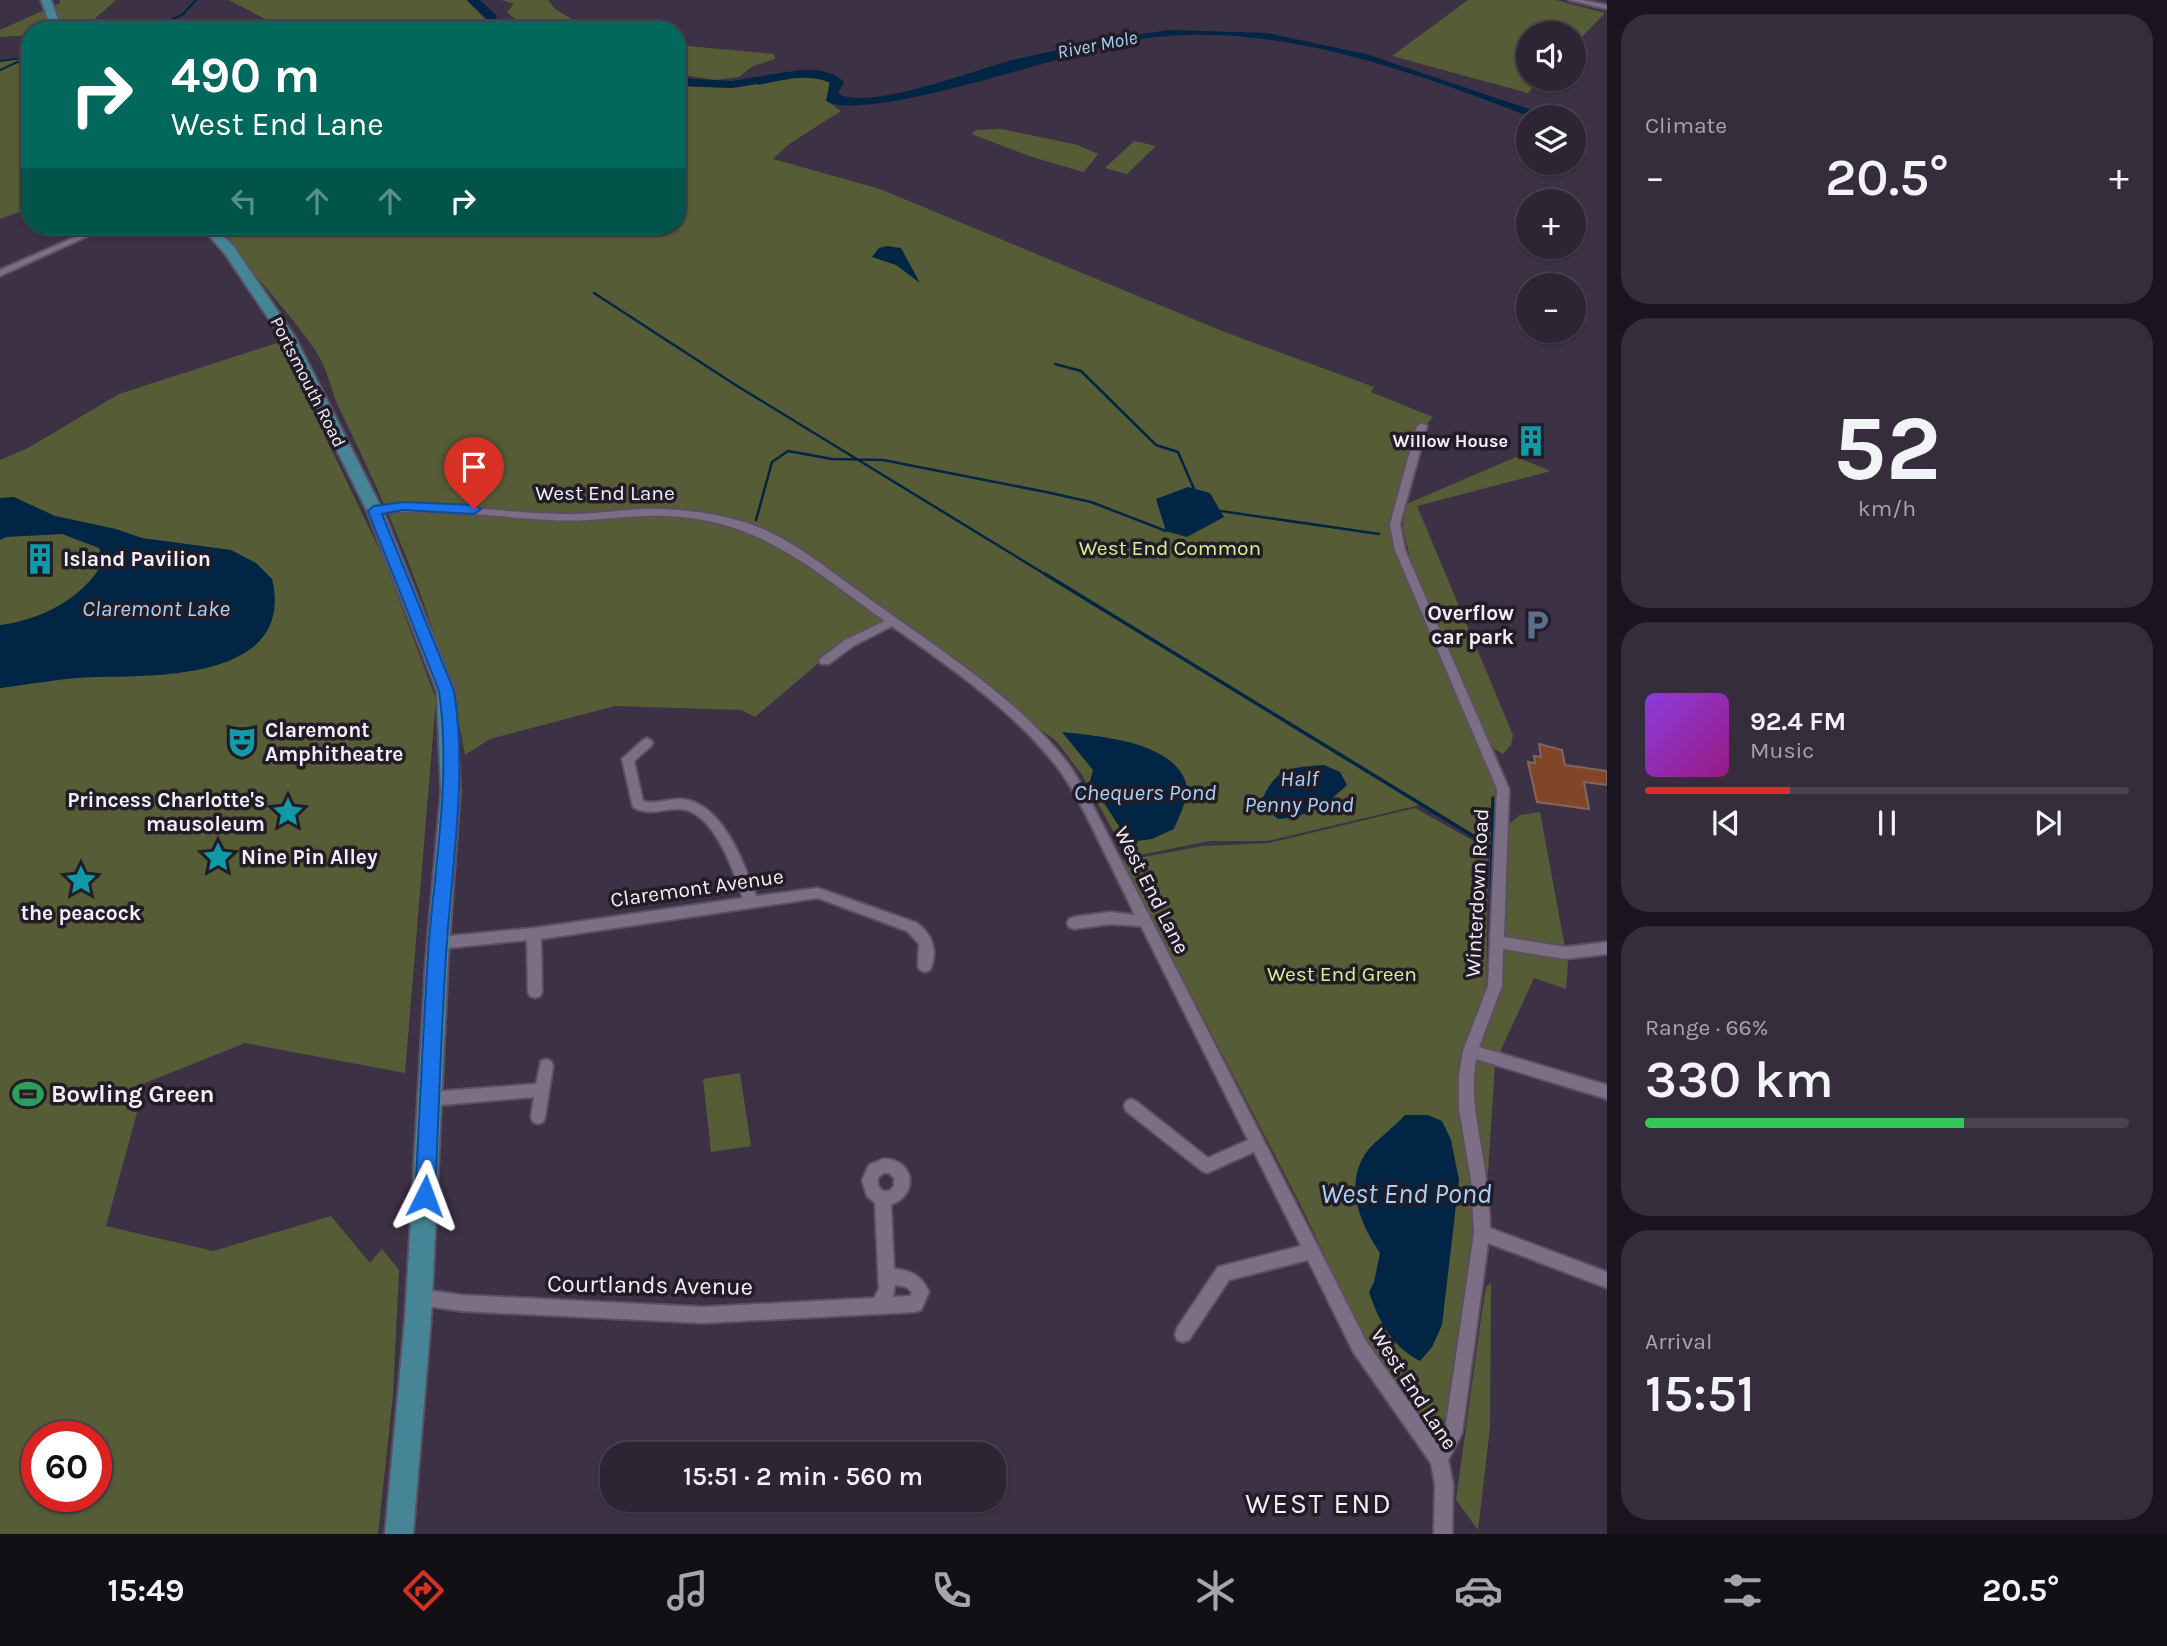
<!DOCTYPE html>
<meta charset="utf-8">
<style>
:root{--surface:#2e2534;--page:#362d3c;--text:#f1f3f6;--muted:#a7a5ac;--line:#49424f;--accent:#d93025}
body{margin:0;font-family:Karla,sans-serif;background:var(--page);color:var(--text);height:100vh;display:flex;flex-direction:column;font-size:26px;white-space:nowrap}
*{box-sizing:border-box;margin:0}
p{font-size:23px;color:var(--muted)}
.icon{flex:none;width:38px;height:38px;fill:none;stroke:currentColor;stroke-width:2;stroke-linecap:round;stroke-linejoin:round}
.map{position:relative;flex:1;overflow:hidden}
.drawer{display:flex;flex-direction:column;gap:14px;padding:14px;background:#19141d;width:560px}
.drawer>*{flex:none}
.top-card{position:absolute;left:21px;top:21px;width:665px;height:214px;border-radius:28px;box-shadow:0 2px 5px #0004,0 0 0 2px var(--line);background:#00695c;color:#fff;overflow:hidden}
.controls{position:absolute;left:1516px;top:21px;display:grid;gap:14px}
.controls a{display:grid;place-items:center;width:70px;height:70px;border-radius:50%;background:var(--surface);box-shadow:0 2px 5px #0004,0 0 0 2px var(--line);font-size:35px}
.speed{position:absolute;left:21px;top:1421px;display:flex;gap:14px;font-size:35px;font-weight:700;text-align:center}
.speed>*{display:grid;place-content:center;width:91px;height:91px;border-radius:50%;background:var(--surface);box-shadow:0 2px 5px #0004,0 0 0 2px var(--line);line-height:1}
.speed .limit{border:10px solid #d22;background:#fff;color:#111}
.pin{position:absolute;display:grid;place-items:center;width:60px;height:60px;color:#fff;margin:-72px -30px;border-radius:50% 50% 50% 0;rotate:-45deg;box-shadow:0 0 7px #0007}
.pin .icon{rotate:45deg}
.me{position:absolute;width:77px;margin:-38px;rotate:3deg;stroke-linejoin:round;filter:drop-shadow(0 0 5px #0008)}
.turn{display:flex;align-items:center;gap:24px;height:147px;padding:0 35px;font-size:32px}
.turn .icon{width:91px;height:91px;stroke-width:2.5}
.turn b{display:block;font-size:49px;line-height:60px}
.lanes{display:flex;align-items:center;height:66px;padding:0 35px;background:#0003;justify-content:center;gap:35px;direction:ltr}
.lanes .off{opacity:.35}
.big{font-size:52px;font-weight:600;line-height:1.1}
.drawer .tile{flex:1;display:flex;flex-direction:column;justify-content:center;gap:10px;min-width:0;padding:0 24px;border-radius:28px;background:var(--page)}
.drawer .dial{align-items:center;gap:0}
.dial b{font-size:91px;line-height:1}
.song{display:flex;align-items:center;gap:21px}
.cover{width:84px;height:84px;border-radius:10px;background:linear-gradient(135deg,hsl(270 70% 55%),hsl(310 70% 35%))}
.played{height:7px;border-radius:4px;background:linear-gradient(90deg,var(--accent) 30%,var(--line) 30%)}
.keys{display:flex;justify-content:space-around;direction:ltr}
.heat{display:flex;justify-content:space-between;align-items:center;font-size:38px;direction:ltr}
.charge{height:10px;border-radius:5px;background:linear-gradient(90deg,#34c759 66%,var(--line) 0)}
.trip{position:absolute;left:600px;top:1442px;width:406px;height:70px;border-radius:28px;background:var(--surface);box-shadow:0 2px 5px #0004,0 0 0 2px var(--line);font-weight:600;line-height:70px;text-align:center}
.dock{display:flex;height:112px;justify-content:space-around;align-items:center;background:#120f15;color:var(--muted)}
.dock .icon{width:49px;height:49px}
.dock .active{color:var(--accent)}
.dock b{font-size:32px;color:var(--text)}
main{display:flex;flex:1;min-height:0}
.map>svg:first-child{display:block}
.green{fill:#565d36;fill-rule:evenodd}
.water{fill:#002545}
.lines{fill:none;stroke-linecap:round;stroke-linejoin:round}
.stream-far2{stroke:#002545;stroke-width:2}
.stream-far1{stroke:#002545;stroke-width:2.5}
.stream{stroke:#002545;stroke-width:3.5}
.river{fill:#002545;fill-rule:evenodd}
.building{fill:#81452a;stroke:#80675c;stroke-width:2}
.minor-casing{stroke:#5a5061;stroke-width:4}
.primary-casing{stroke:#5a5061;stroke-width:4}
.minor{fill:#7c6f85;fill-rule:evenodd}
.primary{fill:#468595;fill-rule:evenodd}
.route{fill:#1a73e8;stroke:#114b97;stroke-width:2}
.labels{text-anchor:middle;stroke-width:7;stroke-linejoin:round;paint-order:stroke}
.far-street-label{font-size:18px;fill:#f5eefa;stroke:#211c25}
.far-poi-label{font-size:18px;font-weight:bold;fill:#f5eefa;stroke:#211c25;text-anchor:end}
.far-water-label{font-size:19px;font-style:italic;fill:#a8d1fa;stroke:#211c25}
.street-label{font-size:21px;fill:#f5eefa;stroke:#211c25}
.park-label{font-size:21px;fill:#dcee8f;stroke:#211c25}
.poi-label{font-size:21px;font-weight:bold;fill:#f5eefa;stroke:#211c25;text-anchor:start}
.water-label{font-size:23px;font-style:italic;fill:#a8d1fa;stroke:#211c25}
.near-poi-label{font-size:24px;font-weight:bold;fill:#f5eefa;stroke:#211c25;text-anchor:start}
.near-street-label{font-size:24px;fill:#f5eefa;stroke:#211c25}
.near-water-label{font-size:28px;font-style:italic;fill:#a8d1fa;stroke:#211c25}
.near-quarter-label{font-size:28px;letter-spacing:2px;fill:#f5eefa;stroke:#211c25}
</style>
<main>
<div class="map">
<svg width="1607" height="1534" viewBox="0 0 1607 1534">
<rect width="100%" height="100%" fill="#3d3145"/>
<path class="green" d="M 60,0 L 116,0 L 91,22 L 92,30 L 30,30 L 30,35 L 0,37 L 0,30 L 60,3 Z
M 229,0 L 466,0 L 486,20 L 487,30 L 262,30 L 267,20 Z
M 502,0 L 548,0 L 555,9 L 590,30 L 510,30 L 516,20 L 507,12 L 514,4 Z
M 1468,0 L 1556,0 L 1605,13 L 1573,46 L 1573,33 L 1528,33 L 1528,79 L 1541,79 L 1528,93 L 1392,56 Z
M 677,45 L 774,54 L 775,59 L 753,66 L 739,77 L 716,80 L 677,74 Z
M 30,56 L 30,208 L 0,219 L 0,60 Z
M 796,76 L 815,77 L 829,83 L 827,101 L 841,111 L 789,144 L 773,159 L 880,189 L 1222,331 L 1374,387 L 1371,392 L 1433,417 L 1427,424 L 1417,428 L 1394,533 L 1499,789 L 1500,851 L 1424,804 L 1268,841 L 1209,841 L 1135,856 L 1133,846 L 1116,836 L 1082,775 L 1057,742 L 896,619 L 834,650 L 755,717 L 741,710 L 615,706 L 490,739 L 465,755 C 446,639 390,512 339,408 C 330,389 328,368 315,350 C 285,306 247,269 216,226 L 677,226 L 677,84 C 719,91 755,86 796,76 Z
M 1001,129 L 1078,145 L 1098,154 L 1084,172 L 1035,158 L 971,134 L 976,130 Z
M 1134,141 L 1156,146 L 1127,174 L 1105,168 Z
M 280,342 L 383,557 L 436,699 L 405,1073 L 245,1043 L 145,1083 L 106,1226 L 213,1251 L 331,1216 L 370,1263 L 382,1249 L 399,1270 L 393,1395 L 378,1534 L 0,1534 L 0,460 L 28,448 L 119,394 ZM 37,1437 L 96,1437 L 96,1496 L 37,1496 Z
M 1516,457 L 1551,471 L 1417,506 L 1513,735 L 1511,745 L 1503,754 L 1486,744 L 1412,564 L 1403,530 L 1404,505 Z
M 1415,808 L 1488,849 L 1486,995 L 1465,1050 L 1479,1230 L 1447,1415 L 1439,1427 C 1380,1393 1328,1258 1296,1196 C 1238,1084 1180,973 1122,861 L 1203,846 L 1269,843 Z
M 1540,812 L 1568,964 L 1566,989 L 1534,978 L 1495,1063 L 1488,1174 C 1466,1128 1472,1067 1487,1021 C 1490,1011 1498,1002 1499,991 C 1505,935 1507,880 1509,824 L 1520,815 Z
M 740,1073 L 751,1146 L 711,1152 L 703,1079 Z
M 1491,1283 L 1490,1428 L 1478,1530 L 1456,1500 L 1482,1311 L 1486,1287 Z"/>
<path class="water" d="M 1170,30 L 1267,33 L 1366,54 L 1553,117 L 1531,117 C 1402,68 1258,14 1119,43 C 1066,54 863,124 826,101 L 830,82 C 805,74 784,79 759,85 L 755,80 C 783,73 820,60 844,82 L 838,94 C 871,111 974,70 1013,60 C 1065,48 1117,37 1170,30 Z
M 887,246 L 901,248 L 920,283 L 896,265 L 872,257 L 879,248 Z
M 1188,487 L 1210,493 L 1224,517 L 1187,537 L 1166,531 L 1156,499 Z
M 14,497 L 55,516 L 116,529 L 142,538 L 231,550 L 256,563 L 272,579 C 296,679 159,676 95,677 C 64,678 32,684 0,688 L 0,625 C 40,620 83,599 103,562 L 99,548 L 62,534 L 6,537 L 0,540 L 0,498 Z
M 1062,732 C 1098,736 1173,741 1186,783 C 1190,797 1179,816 1174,829 L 1152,839 L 1129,842 L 1090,781 L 1093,770 Z
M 1324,765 L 1340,772 L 1347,785 C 1326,805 1308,817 1278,819 L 1260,804 C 1276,768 1286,768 1324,765 Z
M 1405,1115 L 1428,1115 L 1442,1121 L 1451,1140 L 1459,1180 L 1442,1325 L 1432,1347 L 1420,1361 C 1391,1346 1379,1321 1369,1292 L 1374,1282 L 1380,1253 C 1361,1224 1344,1188 1365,1154 C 1375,1140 1394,1128 1405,1115 Z"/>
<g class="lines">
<path class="stream-far2" d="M 145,30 L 182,15 L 196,0
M 0,61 L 30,57
M 0,70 L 24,59"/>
<path class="stream-far1" d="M 594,293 L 734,384 L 1048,576
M 1055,364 L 1081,371 L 1156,445 L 1178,452 L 1194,489
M 1221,511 L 1379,534
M 756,520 L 772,462 L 788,451 L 832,459 L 883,460 L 1046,492 L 1091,502 L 1166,531"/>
<path class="stream" d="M 1045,574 L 1491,847
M 1491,925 L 1493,798"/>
<path class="river" d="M 467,0 L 480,0 L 496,15 L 498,30 L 486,30 L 486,18 Z
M 786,72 L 790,73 L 790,79 L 732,88 L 677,86 L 677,78 L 732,81 Z"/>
</g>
<path class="building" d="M 1539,744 L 1562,750 L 1565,765 L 1607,771 L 1607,785 L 1584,782 L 1589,809 L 1537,802 L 1528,762 L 1535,763 L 1534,756 L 1541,757 Z"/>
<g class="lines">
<defs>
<path id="minor" d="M 1569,0 L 1582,0 L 1607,5 L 1607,9 Z
M 100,226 L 110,226 L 0,276 L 0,270 Z
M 1422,423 L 1427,426 L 1400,524 L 1405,550 L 1509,789 L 1504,937 L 1565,947 L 1607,942 L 1607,954 L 1565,959 L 1503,949 L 1502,986 L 1479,1047 L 1607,1085 L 1607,1099 L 1476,1059 C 1469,1103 1481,1136 1486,1179 C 1489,1195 1489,1212 1490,1228 L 1607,1272 L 1607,1288 L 1488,1243 L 1462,1433 L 1448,1460 L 1453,1484 L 1452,1534 L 1434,1534 L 1435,1484 L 1431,1463 L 1354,1353 L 1308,1260 L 1229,1280 L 1189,1340 L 1183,1342 L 1177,1340 L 1175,1334 L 1177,1328 L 1218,1267 L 1301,1246 L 1254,1152 L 1207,1173 L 1202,1171 L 1126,1111 L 1124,1106 L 1126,1101 L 1131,1099 L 1136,1101 L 1208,1158 L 1248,1140 L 1141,926 L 1110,924 L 1074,929 L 1069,927 L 1067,923 L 1069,919 L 1074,917 L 1110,912 L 1135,915 C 1122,888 1108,860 1095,833 C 1084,811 1073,788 1058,768 C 1014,711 951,668 892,626 L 853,646 L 829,664 L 821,664 L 819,661 L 821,658 L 845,640 L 885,621 C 813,570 761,520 668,516 C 629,514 590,523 551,520 C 491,517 434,507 375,514 L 370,511 L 375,508 C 438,500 498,513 560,514 C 589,515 617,510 645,509 C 680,508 717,513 750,524 C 795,540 832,573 871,600 C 938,649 1014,695 1067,762 C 1075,773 1082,786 1089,798 L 1366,1341 L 1438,1443 L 1445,1431 L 1474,1233 L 1471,1180 L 1459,1108 L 1459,1076 L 1463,1051 L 1488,986 L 1497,789 L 1395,550 L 1390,524 L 1417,426 Z
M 647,738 L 651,740 L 653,743 L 651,746 L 634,761 L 643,801 C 656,805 667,799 680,799 C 722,801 744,863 756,896 L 818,888 L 917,923 C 933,935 938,952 930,970 L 925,972 L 920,970 L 918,966 L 919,944 L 907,931 L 818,898 L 541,939 L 542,992 L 540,996 L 535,998 L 530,996 L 528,992 L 527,940 L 438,949 L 433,947 L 431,943 L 433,939 L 438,937 L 534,928 L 743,898 C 734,872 714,811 680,809 C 663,808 650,817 633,807 L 622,759 L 643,740 Z
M 546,1059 L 551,1061 L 553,1066 L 545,1117 L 543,1122 L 538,1124 L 533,1122 L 531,1117 L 534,1097 L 430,1106 L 425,1104 L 423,1099 L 425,1094 L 430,1092 L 536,1084 L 541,1061 Z
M 883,1159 C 914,1158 920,1194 891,1205 L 894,1269 C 911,1270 922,1276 929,1292 L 921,1310 L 915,1312 L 703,1323 L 461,1311 L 420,1305 L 414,1303 L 412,1297 L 414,1291 L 420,1289 L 461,1295 L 703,1307 L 874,1298 L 879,1289 L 875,1203 L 867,1196 L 862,1180 L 869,1165 ZM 883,1173 L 889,1173 L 894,1178 L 894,1186 L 889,1191 L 883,1191 L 878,1186 L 878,1178 ZM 895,1285 L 906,1287 L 912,1292 L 910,1296 L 893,1297 Z"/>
<path id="primary" d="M 41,0 L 51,0 L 62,30 L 52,30 Z
M 201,226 L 214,226 L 235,248 L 295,337 L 383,511 L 455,691 L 460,792 L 448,959 L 431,1319 L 413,1534 L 385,1534 L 405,1319 L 426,959 L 441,792 L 437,691 L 367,511 L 281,337 L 225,254 Z"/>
</defs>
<use href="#minor" class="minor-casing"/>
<use href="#primary" class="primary-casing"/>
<use href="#minor" class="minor"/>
<use href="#primary" class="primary"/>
</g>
<path class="route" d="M 403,502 L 474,505 L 481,509 L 474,514 L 403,510 L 382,514 L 454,691 C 467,773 453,858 447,941 C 441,1026 439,1111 435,1196 L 432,1203 L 425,1206 L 418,1203 L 415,1196 C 420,1111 423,1026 429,941 C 436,858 451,773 439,691 L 368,511 L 374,506 Z"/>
<defs>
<symbol id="building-bare" viewBox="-9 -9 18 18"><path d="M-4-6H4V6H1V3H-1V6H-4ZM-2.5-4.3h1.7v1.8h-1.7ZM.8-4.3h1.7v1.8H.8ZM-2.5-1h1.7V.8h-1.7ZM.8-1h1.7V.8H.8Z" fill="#0f9aa8" stroke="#211c25" stroke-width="2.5" paint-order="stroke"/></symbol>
<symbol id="parking-bare" viewBox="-9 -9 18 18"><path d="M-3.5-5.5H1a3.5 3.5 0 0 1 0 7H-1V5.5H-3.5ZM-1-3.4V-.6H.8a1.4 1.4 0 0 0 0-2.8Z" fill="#5c6f8a" stroke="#211c25" stroke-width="2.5" paint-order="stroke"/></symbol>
<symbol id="theatre-bare" viewBox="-9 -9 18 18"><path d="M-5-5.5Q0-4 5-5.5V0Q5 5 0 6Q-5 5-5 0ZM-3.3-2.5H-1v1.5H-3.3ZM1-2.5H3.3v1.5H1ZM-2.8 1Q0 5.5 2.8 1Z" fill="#0f9aa8" stroke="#211c25" stroke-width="2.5" paint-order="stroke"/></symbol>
<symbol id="sight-bare" viewBox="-9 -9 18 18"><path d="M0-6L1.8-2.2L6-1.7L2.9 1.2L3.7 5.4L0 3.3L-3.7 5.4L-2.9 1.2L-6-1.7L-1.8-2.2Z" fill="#0f9aa8" stroke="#211c25" stroke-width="2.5" paint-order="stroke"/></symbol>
<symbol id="stadium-bare" viewBox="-9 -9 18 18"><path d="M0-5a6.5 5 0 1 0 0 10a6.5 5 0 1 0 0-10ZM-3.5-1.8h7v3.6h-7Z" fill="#2e9e5b" stroke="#211c25" stroke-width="2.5" paint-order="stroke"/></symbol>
</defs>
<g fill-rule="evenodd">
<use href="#building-bare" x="1509" y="419" width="44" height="44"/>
<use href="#building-bare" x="18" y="537" width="44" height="44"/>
<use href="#parking-bare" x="1515" y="603" width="44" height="44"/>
<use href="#theatre-bare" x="220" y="720" width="44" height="44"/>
<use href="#sight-bare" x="266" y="790" width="44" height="44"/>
<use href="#sight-bare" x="196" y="835" width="44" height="44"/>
<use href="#sight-bare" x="59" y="858" width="44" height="44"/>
<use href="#stadium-bare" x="6" y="1072" width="44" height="44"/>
</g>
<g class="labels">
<g class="far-street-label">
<text transform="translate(308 382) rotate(63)" y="6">Portsmouth Road</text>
</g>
<g class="far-poi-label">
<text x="1508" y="447">Willow House</text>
</g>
<g class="far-water-label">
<text transform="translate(1097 44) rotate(-11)" y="7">River Mole</text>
</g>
<g class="street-label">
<text x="605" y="500">West End Lane</text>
<text transform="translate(697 888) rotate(-8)" y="7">Claremont Avenue</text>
<text transform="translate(1152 890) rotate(63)" y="7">West End Lane</text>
<text transform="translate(1477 893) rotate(-87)" y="7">Winterdown Road</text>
<text transform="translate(1414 1389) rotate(57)" y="7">West End Lane</text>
</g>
<g class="park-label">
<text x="1170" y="555">West End Common</text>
<text x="1342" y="981">West End Green</text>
</g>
<g class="poi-label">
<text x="63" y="566">Island Pavilion</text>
<text x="1514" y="620" text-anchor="end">Overflow<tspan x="1514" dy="24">car park</tspan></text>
<text x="265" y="737">Claremont<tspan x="265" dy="24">Amphitheatre</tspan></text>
<text x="265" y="807" text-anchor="end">Princess Charlotte's<tspan x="265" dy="24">mausoleum</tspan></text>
<text x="241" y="864">Nine Pin Alley</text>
<text x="81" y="920" text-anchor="middle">the peacock</text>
</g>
<g class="water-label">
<text x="156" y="616">Claremont Lake</text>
<text x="1299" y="786">Half<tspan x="1299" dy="26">Penny Pond</tspan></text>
<text x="1145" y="800">Chequers Pond</text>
</g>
<g class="near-poi-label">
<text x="51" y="1102">Bowling Green</text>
</g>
<g class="near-street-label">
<text transform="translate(650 1285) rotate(1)" y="8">Courtlands Avenue</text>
</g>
<g class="near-water-label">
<text x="1406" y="1203">West End Pond</text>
</g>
<g class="near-quarter-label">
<text x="1319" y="1513">WEST END</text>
</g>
</g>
</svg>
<div class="controls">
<a><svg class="icon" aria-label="sound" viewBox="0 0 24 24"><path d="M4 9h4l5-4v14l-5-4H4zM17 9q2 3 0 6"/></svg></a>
<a><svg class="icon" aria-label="layers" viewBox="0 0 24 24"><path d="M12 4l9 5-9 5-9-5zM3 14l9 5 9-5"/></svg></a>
<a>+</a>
<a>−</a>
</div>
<div class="speed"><div class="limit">60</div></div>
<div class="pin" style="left:474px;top:509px;background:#d93025"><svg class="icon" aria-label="arrive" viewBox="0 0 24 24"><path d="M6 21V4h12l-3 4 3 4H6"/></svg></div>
<svg class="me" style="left:425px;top:1196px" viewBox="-20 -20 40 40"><path d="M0-17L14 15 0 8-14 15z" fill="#1a73e8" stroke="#fff" stroke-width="4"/></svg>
<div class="trip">15:51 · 2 min · 560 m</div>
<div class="top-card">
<div class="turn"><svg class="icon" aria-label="right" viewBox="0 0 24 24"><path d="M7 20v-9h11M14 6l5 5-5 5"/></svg><div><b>490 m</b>West End Lane</div></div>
<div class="lanes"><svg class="icon off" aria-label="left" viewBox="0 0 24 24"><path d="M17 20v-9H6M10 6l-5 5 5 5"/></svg><svg class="icon off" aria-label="ahead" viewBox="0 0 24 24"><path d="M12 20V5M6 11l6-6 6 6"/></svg><svg class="icon off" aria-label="ahead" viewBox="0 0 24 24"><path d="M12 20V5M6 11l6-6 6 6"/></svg><svg class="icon" aria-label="right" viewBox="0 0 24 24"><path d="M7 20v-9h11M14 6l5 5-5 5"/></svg></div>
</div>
</div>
<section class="drawer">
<div class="tile"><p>Climate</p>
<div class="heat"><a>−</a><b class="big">20.5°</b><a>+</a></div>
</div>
<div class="tile dial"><b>52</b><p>km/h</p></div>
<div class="tile">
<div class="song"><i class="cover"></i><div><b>92.4 FM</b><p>Music</p></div></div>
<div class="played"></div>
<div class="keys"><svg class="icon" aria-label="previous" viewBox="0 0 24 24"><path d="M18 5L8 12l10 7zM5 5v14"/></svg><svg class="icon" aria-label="pause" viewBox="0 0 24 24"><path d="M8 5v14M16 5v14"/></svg><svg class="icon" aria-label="next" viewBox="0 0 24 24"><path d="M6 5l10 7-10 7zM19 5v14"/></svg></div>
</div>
<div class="tile"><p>Range · 66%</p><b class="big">330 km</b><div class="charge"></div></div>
<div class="tile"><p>Arrival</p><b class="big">15:51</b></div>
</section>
</main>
<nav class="dock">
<b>15:49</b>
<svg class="icon active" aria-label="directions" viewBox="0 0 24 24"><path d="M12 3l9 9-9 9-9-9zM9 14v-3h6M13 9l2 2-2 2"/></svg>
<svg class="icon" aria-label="music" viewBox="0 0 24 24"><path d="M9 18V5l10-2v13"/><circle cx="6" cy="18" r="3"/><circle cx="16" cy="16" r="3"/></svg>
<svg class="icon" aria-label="phone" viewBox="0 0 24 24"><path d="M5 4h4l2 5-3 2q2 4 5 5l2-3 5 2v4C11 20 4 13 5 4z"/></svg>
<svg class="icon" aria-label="climate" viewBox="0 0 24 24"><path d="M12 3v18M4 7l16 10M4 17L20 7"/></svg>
<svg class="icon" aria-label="car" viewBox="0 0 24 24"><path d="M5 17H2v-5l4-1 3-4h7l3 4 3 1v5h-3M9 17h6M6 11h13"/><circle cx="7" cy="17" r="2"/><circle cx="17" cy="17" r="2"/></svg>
<svg class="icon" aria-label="filters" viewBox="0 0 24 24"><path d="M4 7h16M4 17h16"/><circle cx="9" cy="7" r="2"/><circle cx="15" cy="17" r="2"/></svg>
<b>20.5°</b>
</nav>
